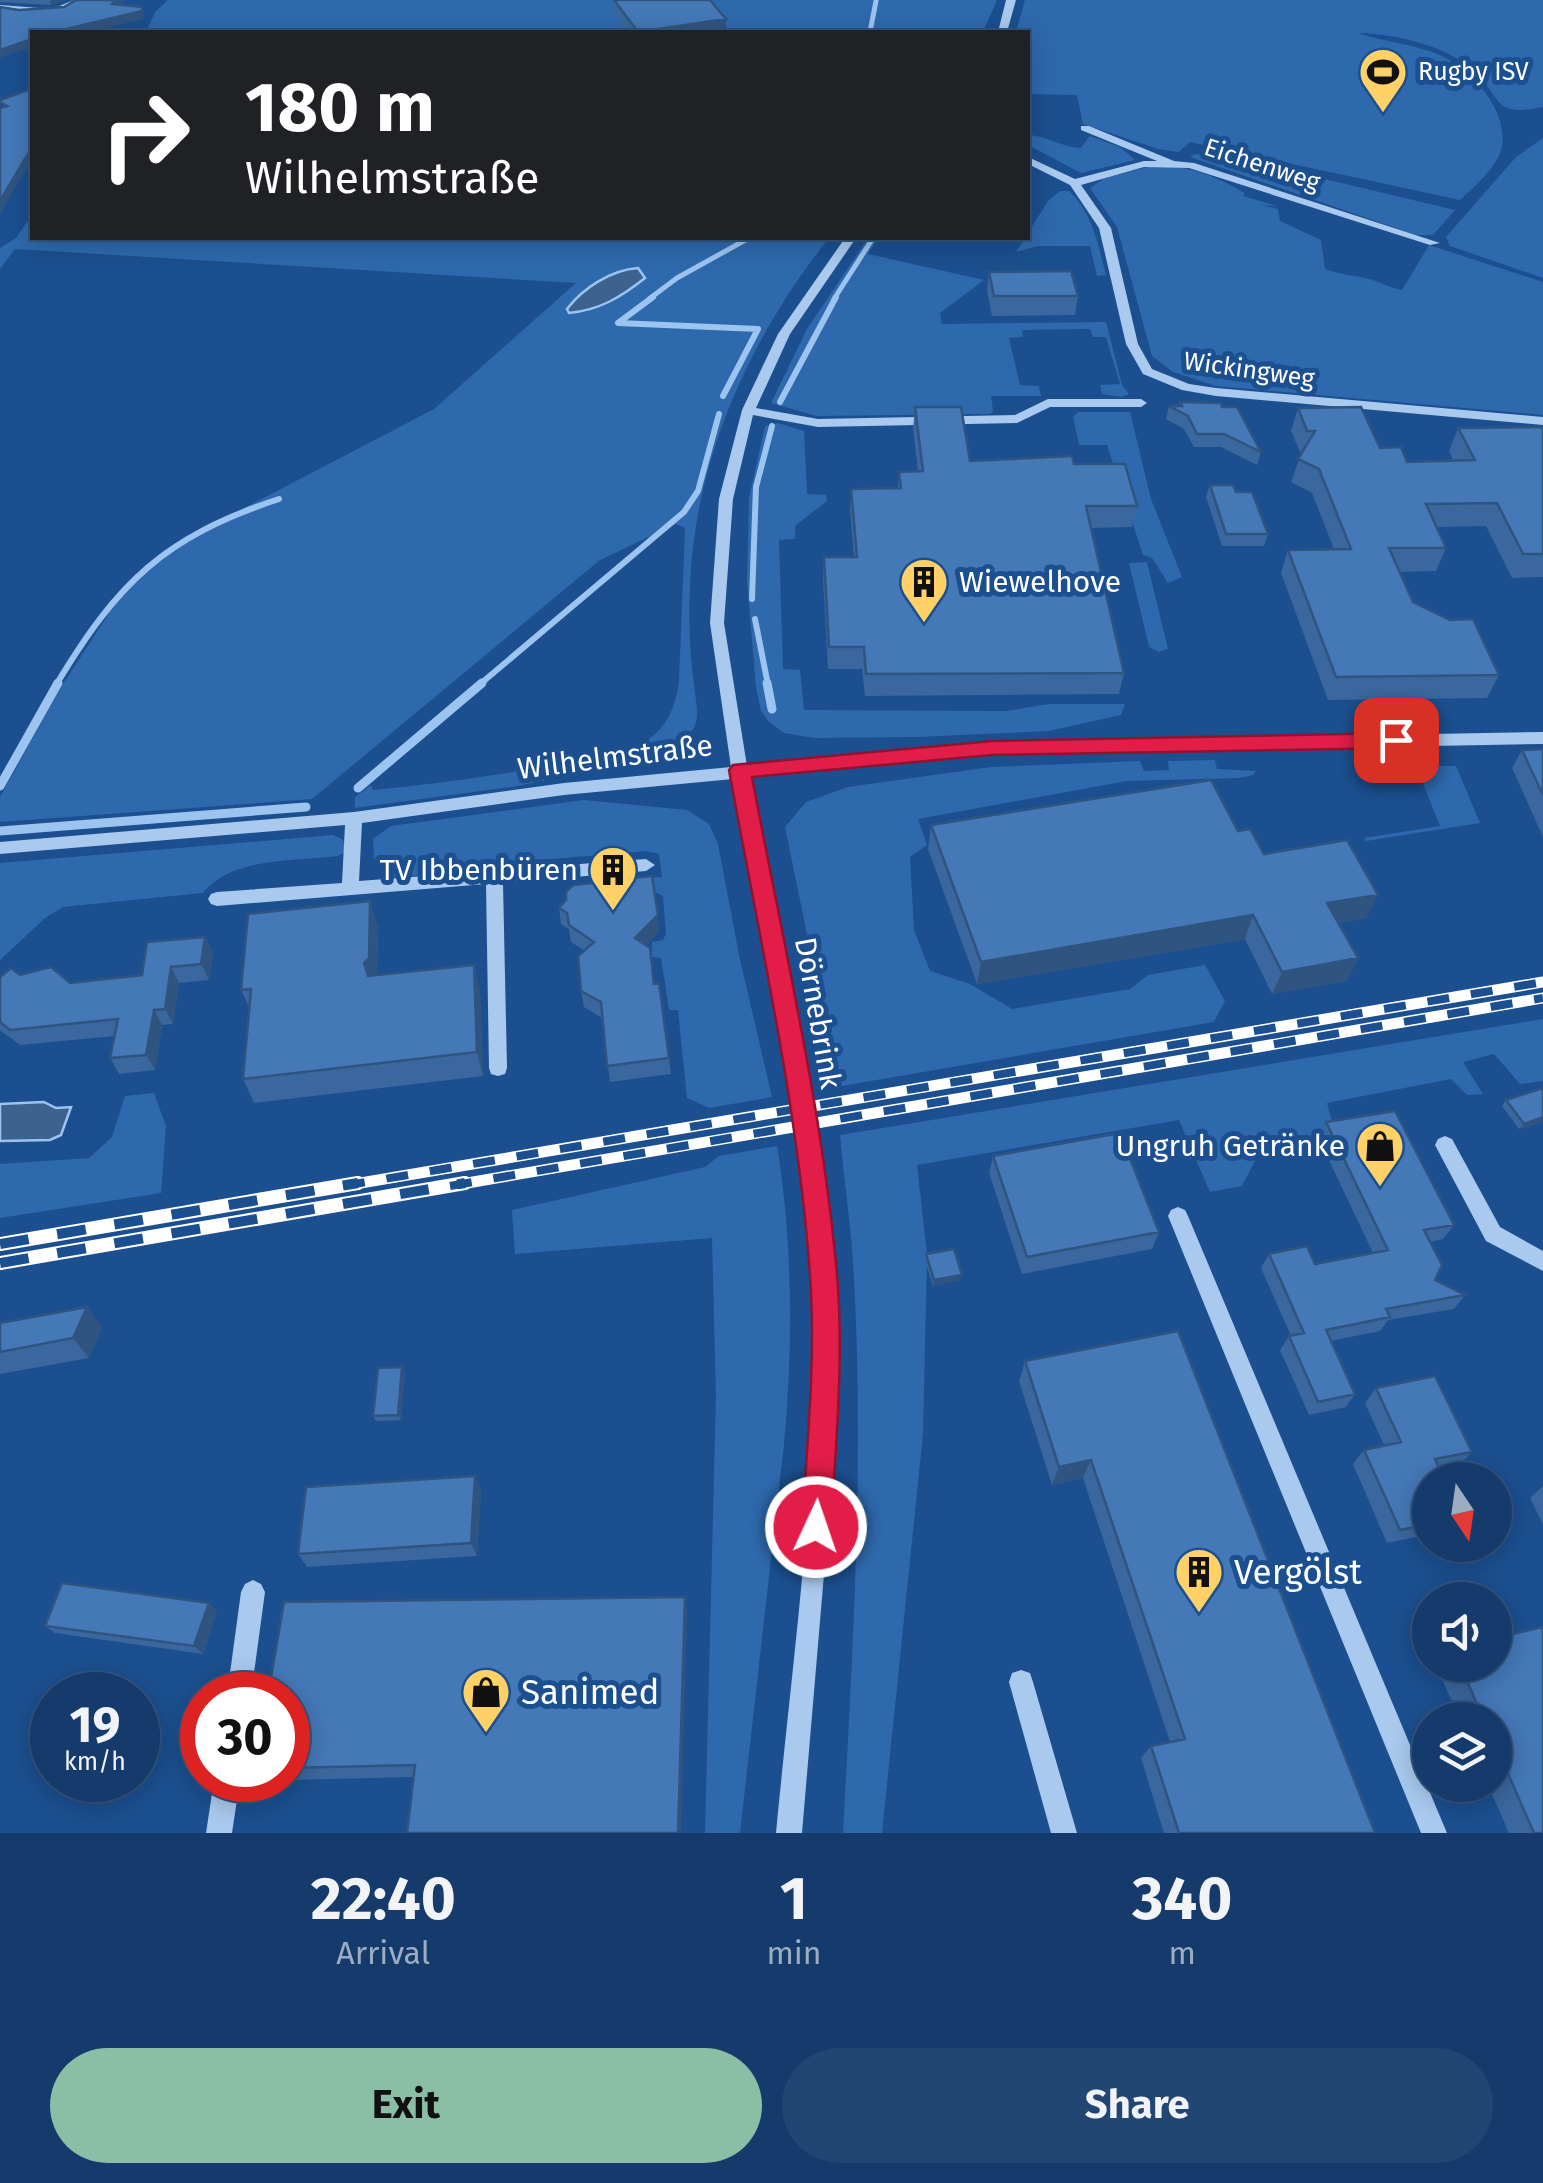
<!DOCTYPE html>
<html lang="en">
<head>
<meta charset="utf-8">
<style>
  :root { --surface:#143b6b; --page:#214673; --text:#f1f3f6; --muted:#9dadc1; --line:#33557e; --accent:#8abfa5 }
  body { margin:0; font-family:"Fira Sans",sans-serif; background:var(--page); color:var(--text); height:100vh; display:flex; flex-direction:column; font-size:38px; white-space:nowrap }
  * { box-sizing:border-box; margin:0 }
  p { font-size:32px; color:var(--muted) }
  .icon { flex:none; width:55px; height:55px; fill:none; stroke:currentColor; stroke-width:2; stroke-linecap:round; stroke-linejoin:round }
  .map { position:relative; height:1833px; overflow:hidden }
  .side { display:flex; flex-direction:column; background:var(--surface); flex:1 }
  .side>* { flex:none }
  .guide { position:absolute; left:30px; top:30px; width:1000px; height:210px; border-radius:0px; box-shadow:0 5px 25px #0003,0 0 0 2px var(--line); background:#202124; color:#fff; overflow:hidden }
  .needle { width:65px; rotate:167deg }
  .buttons { position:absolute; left:1412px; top:1462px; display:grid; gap:20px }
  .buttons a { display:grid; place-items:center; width:100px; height:100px; border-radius:50%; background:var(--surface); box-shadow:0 5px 25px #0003,0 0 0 2px var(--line); font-size:50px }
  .speed { position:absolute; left:30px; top:1672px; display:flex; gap:20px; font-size:50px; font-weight:700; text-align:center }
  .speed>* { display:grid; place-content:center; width:130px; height:130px; border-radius:50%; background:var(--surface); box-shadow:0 5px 25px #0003,0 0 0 2px var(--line); line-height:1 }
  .speed small { font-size:25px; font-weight:400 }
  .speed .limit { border:15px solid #d22; background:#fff; color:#111 }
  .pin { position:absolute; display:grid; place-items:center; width:85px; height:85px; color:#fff; margin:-42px; border-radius:20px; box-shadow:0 5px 15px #0006 }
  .me { position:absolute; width:110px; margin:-55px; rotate:3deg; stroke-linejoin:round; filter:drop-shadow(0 0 8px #0008) }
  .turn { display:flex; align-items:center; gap:35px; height:210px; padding:0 50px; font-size:45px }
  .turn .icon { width:130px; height:130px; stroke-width:2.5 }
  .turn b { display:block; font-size:70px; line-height:85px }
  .eta { display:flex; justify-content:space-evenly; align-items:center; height:170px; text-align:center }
  .eta b { font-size:60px; font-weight:700; line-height:70px }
  .action { display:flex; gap:20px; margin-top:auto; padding:20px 50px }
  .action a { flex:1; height:115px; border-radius:60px; background:var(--accent); color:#111; font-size:40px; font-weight:700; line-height:115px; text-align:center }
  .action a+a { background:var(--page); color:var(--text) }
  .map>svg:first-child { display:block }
  .green { fill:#2e69ad }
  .water { fill:#3c6290; stroke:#9cc4f0; stroke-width:2.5 }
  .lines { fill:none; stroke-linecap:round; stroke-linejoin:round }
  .stream-far2 { stroke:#9cc4f0; stroke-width:5 }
  .stream-far1 { stroke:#9cc4f0; stroke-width:6 }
  .stream { stroke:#9cc4f0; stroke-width:9 }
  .minor { fill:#a9c9ee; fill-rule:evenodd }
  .rail-far1-casing { stroke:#fff; stroke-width:11 }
  .rail-casing { stroke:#fff; stroke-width:14 }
  .rail-far1 { stroke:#1b4f8f; stroke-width:8; stroke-dasharray:22; stroke-linecap:butt }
  .rail { stroke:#1b4f8f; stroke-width:10; stroke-dasharray:29; stroke-linecap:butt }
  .wall { fill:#3a679d }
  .shaded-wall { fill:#305480 }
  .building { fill:#4478b7; stroke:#305480; stroke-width:2.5 }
  .route { fill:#e11d48; stroke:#92132f; stroke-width:2.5 }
  .labels { text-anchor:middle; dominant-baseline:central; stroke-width:10; stroke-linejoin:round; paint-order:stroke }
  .far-poi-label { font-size:25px; fill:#fff; stroke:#1b4f8f; text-anchor:start }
  .far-street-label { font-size:25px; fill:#fff; stroke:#1b4f8f }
  .poi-label { font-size:30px; fill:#fff; stroke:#1b4f8f; text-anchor:end }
  .street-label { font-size:30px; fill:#fff; stroke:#1b4f8f }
  .near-poi-label { font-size:35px; fill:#fff; stroke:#1b4f8f; text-anchor:start }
</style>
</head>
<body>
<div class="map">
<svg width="1543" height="1833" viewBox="0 0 1543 1833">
  <rect width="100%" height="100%" fill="#1b4f8f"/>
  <path class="green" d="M168,0H997L983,32H146L155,12Z
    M1025,0H1543V107C1532,109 1514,113 1503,106C1494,99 1487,83 1478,74C1449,46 1397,34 1358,33C1384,42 1414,44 1440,55C1470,69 1508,108 1502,146C1499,166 1474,187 1460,200L1190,142L1179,152L1158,149L1083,124L1077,95L1028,94V32H1016Z
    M1028,135C1047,136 1061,147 1081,148L1090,136L1120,147L1135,160L1081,173L1028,145Z
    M1543,138V278L1450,246L1446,237L1516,157Z
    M1196,154L1265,165L1280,173L1283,169L1455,210L1433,235H1416L1190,157Z
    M1152,166C1188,165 1214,175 1245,193L1243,196L1277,206L1262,205L1278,209L1280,221L1321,240L1325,269C1340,275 1354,275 1369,279C1381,282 1390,288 1402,290L1429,245L1543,282V415L1216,386L1173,372L1152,356L1117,227L1090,188L1105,178Z
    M1060,191H1069C1093,214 1098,244 1106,275L1097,276L1090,246H1037L1016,252L1048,201Z
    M32,215V238H829C754,332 699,449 691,570C688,611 689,651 695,692C696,702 700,719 693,729C686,740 669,750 658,756L518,786L355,808V797L371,785L373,790C443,783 512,774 580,759C602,755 628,751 647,740C668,727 676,704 679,681L685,528L676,524L600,560L312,799L0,822V797L63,684L130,581L164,550L434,409L576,283L15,249L0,269V248L16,238Z
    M868,238H878L868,254L984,280L940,313L942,324L1106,322L1122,385L1129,394L1122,397L1102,394L1100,385L1120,384L1106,337H1093L1090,329L1022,330L1023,337L1009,338L1020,385L1039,386L1041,396H991L993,411L990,414L817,416L771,403L807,329Z
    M1078,412H1130L1151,499L1182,577L1168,583L1152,558L1143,555L1107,445H1079L1073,417Z
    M778,423L804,431L807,494L826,495L827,501L795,526V539L779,540L783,669L800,670L804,710L1006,711L1049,704H1125L1121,715L1049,731L917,737L813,738L784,733L769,722L761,711L756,687L747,581L749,498L765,426Z
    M1147,562L1168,649L1159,652L1149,647L1129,563Z
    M1215,760L1217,769L1256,771L1253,775L1238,778L1127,781L918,819L927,845L910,857L914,930L930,971L970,984L1012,1009L1130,989L1148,975L1205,965L1225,1001L1214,1022L830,1088L808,939L785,827L806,802L848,787L991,767L1140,761L1144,771L1169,770L1168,761Z
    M1416,766H1456L1480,823L1366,841L1364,838L1440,826Z
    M584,800L687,810L709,824L718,844L739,955L772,1097L709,1108L687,1098L678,1010H669L661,958L652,957V942L663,940L666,934L663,896L649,889L647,878L662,877L659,854L646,851L505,863L502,871L388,877L374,859L373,839L391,826Z
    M333,835L342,839L348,850L338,856C296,861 231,857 203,893L63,907L45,918L0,960V863Z
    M1543,1019V1081L1520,1084L1494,1054L1463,1062L1483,1094L1467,1095L1451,1079L1327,1103L1334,1129L1306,1141L1260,1151L1242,1186L1210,1192L1179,1120L917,1165L927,1254L923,1434L882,1833H843C853,1649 864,1463 854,1279C852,1231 844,1183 840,1135Z
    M154,1093L166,1126L161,1193L0,1218V1164L89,1158L112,1137L125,1096Z
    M777,1146C793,1243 793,1347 784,1444L740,1833H705L716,1397L712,1238L515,1254L512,1210L705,1167L719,1156Z"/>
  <path class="water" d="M638,268L645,278C621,297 600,310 569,313L567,309C583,288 611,270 638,268Z
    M44,1102L56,1108L71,1107L61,1135L50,1140L0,1141V1104Z"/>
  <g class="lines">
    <path class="stream-far2" d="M870,32L876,1
      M649,299L677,278L749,238
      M834,299L873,238"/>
    <path class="stream-far1" d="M653,297L618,323L758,329L723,396
      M780,402L836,297
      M752,599L756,487L772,426
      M755,619L768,685
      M56,685C118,582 164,537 279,499
      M479,685L684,512L698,491L719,414"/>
    <path class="stream" d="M767,683L772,709
      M0,786L58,683
      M358,788L482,683
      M0,831L306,807"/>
    <path class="minor" d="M74,0H85C60,21 30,14 0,11V5L52,9Z
      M1006,0H1016L1007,32H998Z
      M1081,126H1089L1174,161L1194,163L1440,243L1430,245L1189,168L1144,167L1081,185L1111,228L1138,344L1152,369L1189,384L1216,388L1543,417V425L1216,396L1182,390L1143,374L1126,344L1099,228L1070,185L1028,164V157L1075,179L1144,161H1157L1081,130Z
      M845,238H856L790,334L756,408L818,419L1015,415L1048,399H1141L1147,403L1141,407H1050L1017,423L818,427L753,415L733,499L724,623L747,766L992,742L1543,732V744L992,754L749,777L800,1044L825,1195L834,1279L835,1396L828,1527L802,1833H776C793,1652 821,1462 814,1280C812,1233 803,1185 796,1137C778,1017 751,899 733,779L564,795L362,823L359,881L646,859L655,865L646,871L503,883L507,1068L505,1074L498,1076L491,1074L489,1068L486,884L217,906L211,904L208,899L211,894L217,892L342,883L345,825L0,854V842L354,812L564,783L731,767L710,623L719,499L742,410L778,334Z
      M1445,1136L1452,1139L1500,1227L1543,1251V1271L1486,1241L1435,1145L1438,1139Z
      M1178,1207L1185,1210L1188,1216L1447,1833H1421L1168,1216L1171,1210Z
      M253,1580L261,1584L265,1592L251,1695H227L241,1592L245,1584Z
      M1021,1670L1030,1673L1033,1682L1077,1833H1051L1009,1682L1012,1673Z
      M214,1780H240L232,1833H206Z"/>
    <g class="rail-far1-casing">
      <path id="rail-far1" d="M343,1186L1543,982
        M450,1186L1543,998"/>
    </g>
    <g class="rail-casing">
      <path id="rail" d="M0,1244L358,1183
        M0,1263L465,1183"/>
    </g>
    <use href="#rail-far1" class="rail-far1"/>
    <use href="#rail" class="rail"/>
  </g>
  <path class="wall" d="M0,0H65L51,5L0,2Z
    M613,0H710L726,19V32H628L614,14Z
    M989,272L1078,296L1075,315L992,316L987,291Z
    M1180,402L1222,407L1261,452L1257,465L1221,447H1194L1184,429L1166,419L1169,406H1179Z
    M915,407L970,461L1074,464L1137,506L1132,527L1091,528L1124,673L1119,694L865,696L862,669H828L823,579L824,557H854L850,510L851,489L898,488L899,472L918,471L913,429Z
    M1298,408L1407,462L1453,461L1449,451L1458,428L1543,427V577L1512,578L1486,526L1437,527L1446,548L1436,571L1399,572L1413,602L1499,675L1487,698L1328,700L1281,573L1288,550L1334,549L1312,493L1291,482L1301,454L1291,431Z
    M1210,485L1268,534L1264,546H1222L1206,497Z
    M1543,748V837L1512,768L1522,750Z
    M931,825L1238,831L1264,854L1367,918L1338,923L1358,958L1347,981L1272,994L1245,939L977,984L928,849Z
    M559,908L659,932L646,945L669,1058L671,1074L610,1082L602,1018L584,1007L581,991L585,951L571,942L569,929L561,924Z
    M378,927L377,975L480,990L483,1076L254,1103L243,1079L249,1007L241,990Z
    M205,937L213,953L209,980L179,983L173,1024L162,1025L155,1070L119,1074L110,1058L115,1036L20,1045L0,1030V977L20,975L70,983L142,975Z
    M1506,1100L1543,1122L1519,1129L1502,1106Z
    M1326,1122L1454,1225L1443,1239L1430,1242L1435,1280L1465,1295L1454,1309L1388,1320L1380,1331L1331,1341L1355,1394L1346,1407L1309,1415L1280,1350L1289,1336H1291L1261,1268L1269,1254L1315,1264L1373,1253L1318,1137Z
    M993,1156L1159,1232L1152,1249L1022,1274L989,1173Z
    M926,1254L960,1280L933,1286L925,1260Z
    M87,1307L102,1327L89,1358L0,1374V1323Z
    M1025,1361L1375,1833H1164L1141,1758L1151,1746L1170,1742L1083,1478L1052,1485L1019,1381Z
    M405,1372L401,1420L376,1421L373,1416Z
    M1376,1388L1472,1452L1458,1466L1439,1470L1430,1480V1534L1387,1543L1353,1464L1364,1450L1384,1445L1365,1403Z
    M1543,1486V1524L1530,1498Z
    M481,1489L477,1556L307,1567L298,1554Z
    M685,1597L687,1613L413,1777L288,1780V1695Z
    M217,1611L203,1654L55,1633L45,1626Z
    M1436,1665H1495L1543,1833H1509L1488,1785H1495V1720H1460Z"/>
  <path class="shaded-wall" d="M50,0H65L51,5Z
    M116,0H125L114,12L112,4Z
    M142,7L144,19L87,32H54Z
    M726,19V32H638Z
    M32,39V47L0,58V50Z
    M32,147V159L0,214V201Z
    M1378,895L1367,918L1317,926L1327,903Z
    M370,901L378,927L377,982L373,988L364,963Z
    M658,915L659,932L637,955L635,938Z
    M1253,915L1245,939L977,984L981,962Z
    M205,937L213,953L209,980L201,964Z
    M1358,958L1347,981L1272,994L1282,972Z
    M474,965L480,990L483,1076L477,1052Z
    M171,967L179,983L173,1024L165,1009Z
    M154,1010L162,1025L155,1070L146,1055Z
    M1543,1117V1122L1519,1129L1524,1124Z
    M962,1275L960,1280L933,1286L934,1280Z
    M87,1307L102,1327L89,1358L73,1338Z
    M402,1367L405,1372L401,1420L398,1415Z
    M1091,1460L1083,1478L1052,1485L1059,1467Z
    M475,1476L481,1489L477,1556L471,1543Z
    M685,1597L687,1613L681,1833H678Z
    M209,1603L217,1611L203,1654L194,1646Z"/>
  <path class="building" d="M76,0H116L112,4L142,7V11L54,32H32V39L0,50V7L19,10L64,7Z
    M614,0H710L726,19L638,32Z
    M31,89L32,90V147L0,201V108L7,106L0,102V100Z
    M1071,271L1078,296H994L989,272Z
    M1180,402L1221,403L1222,407H1237L1261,452L1224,434H1197L1188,416L1169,406H1182Z
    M915,407H961L970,461L1072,456L1074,464H1125L1137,506H1086L1124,673L866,674L864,647H829L824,557H857L851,489L901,488L899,472L923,471Z
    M1361,407L1380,448L1401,447L1407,462L1475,460L1458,428L1543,427V554H1523L1497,503L1426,504L1446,548H1389L1413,602L1450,620L1473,619L1499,675L1336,677L1288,550L1351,549L1319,469L1298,459L1315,431H1307L1298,408Z
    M1210,485H1233L1236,492H1252L1268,534H1226Z
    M1543,749V795L1522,750Z
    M1211,780L1238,831L1250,829L1264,854L1347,840L1378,895L1327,903L1358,958L1282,972L1253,915L981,962L931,825Z
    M624,872L633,878L652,876L658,915L635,938L650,948L654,984L659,983L669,1058L607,1066L601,1002L581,991L578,956L594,942L569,925L567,913L559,908L566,900V892L573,885L604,882L612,874Z
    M370,901L369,958L364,963L368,976L474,965L477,1052L243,1079L251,989L241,990L248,914Z
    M205,937L201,964L171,967L165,1009L154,1010L146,1055L110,1058L118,1019L10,1030L0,1022V977L11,968L20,975L51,967L70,983L142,975L147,942Z
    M1543,1088V1117L1524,1124L1506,1100Z
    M1395,1111L1454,1225L1424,1230L1442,1265L1435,1280L1465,1295L1386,1309L1390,1317L1326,1330L1355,1394L1318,1402L1289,1336L1304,1333L1269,1254L1307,1246L1315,1264L1388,1250L1326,1122Z
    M1120,1133L1159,1232L1027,1257L993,1156Z
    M954,1249L962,1275L934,1280L926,1254Z
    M87,1307L73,1338L0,1352V1323Z
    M1178,1331L1375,1833H1179L1151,1746L1185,1739L1091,1460L1059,1467L1025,1361Z
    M402,1367L398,1415L373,1416L378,1368Z
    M1435,1376L1472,1452L1435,1459L1444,1480H1430V1524L1400,1530L1364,1450L1401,1442L1376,1388Z
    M475,1476L471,1543L298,1554L306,1487Z
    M62,1583L209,1603L194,1646L45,1626Z
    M685,1597L678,1833H407L415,1765L288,1768V1695H268L284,1602Z
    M1543,1627V1833H1534L1495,1744V1720H1484L1460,1665H1495V1638Z"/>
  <path class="route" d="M1396,733L1406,740L1396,748L992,755L752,777C783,942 822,1107 837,1274C844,1358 836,1444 831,1527L827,1537L816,1542L806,1537L802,1527C807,1444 816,1358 810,1275C798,1106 759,937 729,770L733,765L992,741Z"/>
  <defs>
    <g id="stadium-pin" transform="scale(2.5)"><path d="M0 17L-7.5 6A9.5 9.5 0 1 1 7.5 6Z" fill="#ffd166" stroke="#1b4f8f"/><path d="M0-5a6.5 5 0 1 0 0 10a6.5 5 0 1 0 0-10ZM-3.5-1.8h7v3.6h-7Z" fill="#111"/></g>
    <g id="building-pin" transform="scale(2.5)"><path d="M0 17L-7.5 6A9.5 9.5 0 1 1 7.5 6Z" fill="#ffd166" stroke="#1b4f8f"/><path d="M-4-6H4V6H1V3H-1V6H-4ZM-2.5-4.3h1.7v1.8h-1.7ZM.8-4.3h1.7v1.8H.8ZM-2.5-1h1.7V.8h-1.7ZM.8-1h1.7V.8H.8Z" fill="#111"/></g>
    <g id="shop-pin" transform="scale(2.5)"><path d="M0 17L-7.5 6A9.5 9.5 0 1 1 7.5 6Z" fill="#ffd166" stroke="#1b4f8f"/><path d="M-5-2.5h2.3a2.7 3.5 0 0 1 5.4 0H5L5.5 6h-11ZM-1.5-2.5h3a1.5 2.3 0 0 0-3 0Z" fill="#111"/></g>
  </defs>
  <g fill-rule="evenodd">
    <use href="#stadium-pin" x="1383" y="72"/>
    <use href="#building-pin" x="924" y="582"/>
    <use href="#building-pin" x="613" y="870"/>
    <use href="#shop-pin" x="1380" y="1146"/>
    <use href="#building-pin" x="1199" y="1572"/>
    <use href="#shop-pin" x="486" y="1692"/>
  </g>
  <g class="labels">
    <g class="far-poi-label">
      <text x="1418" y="72">Rugby ISV</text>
    </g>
    <g class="far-street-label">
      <text transform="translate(1262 165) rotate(18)">Eichenweg</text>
      <text transform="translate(1249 370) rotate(8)">Wickingweg</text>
    </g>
    <g class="poi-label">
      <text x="959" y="582" text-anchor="start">Wiewelhove</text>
      <text x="578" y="870">TV Ibbenbüren</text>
      <text x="1345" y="1146">Ungruh Getränke</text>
    </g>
    <g class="street-label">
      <text transform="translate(615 757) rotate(-7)">Wilhelmstraße</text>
      <text transform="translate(818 1013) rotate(80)">Dörnebrink</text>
    </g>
    <g class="near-poi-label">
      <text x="1234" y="1572">Vergölst</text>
      <text x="521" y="1692">Sanimed</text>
    </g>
  </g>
</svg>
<div class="buttons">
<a><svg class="needle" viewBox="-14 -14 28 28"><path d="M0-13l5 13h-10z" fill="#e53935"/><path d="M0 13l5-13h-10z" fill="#9dadc1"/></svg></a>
<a><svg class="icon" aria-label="sound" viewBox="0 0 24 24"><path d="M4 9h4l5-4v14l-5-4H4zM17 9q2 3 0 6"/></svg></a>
<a><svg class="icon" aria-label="layers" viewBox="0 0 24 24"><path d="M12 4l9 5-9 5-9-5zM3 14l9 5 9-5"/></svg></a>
</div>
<div class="speed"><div>19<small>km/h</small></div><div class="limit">30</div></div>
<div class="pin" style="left:1396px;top:740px;background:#d93025"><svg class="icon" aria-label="arrive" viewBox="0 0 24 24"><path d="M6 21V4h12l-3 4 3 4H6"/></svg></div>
<svg class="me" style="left:816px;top:1527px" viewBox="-20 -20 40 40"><circle r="17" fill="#e11d48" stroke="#fff" stroke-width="3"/><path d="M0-11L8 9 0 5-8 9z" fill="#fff"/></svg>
<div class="guide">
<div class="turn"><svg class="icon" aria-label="right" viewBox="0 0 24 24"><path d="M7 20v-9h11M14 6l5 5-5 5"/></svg><div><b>180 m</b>Wilhelmstraße</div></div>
</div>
</div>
<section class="side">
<div class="eta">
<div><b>22:40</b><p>Arrival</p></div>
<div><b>1</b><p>min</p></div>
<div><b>340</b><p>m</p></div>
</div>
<div class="action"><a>Exit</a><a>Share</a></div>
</section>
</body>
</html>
